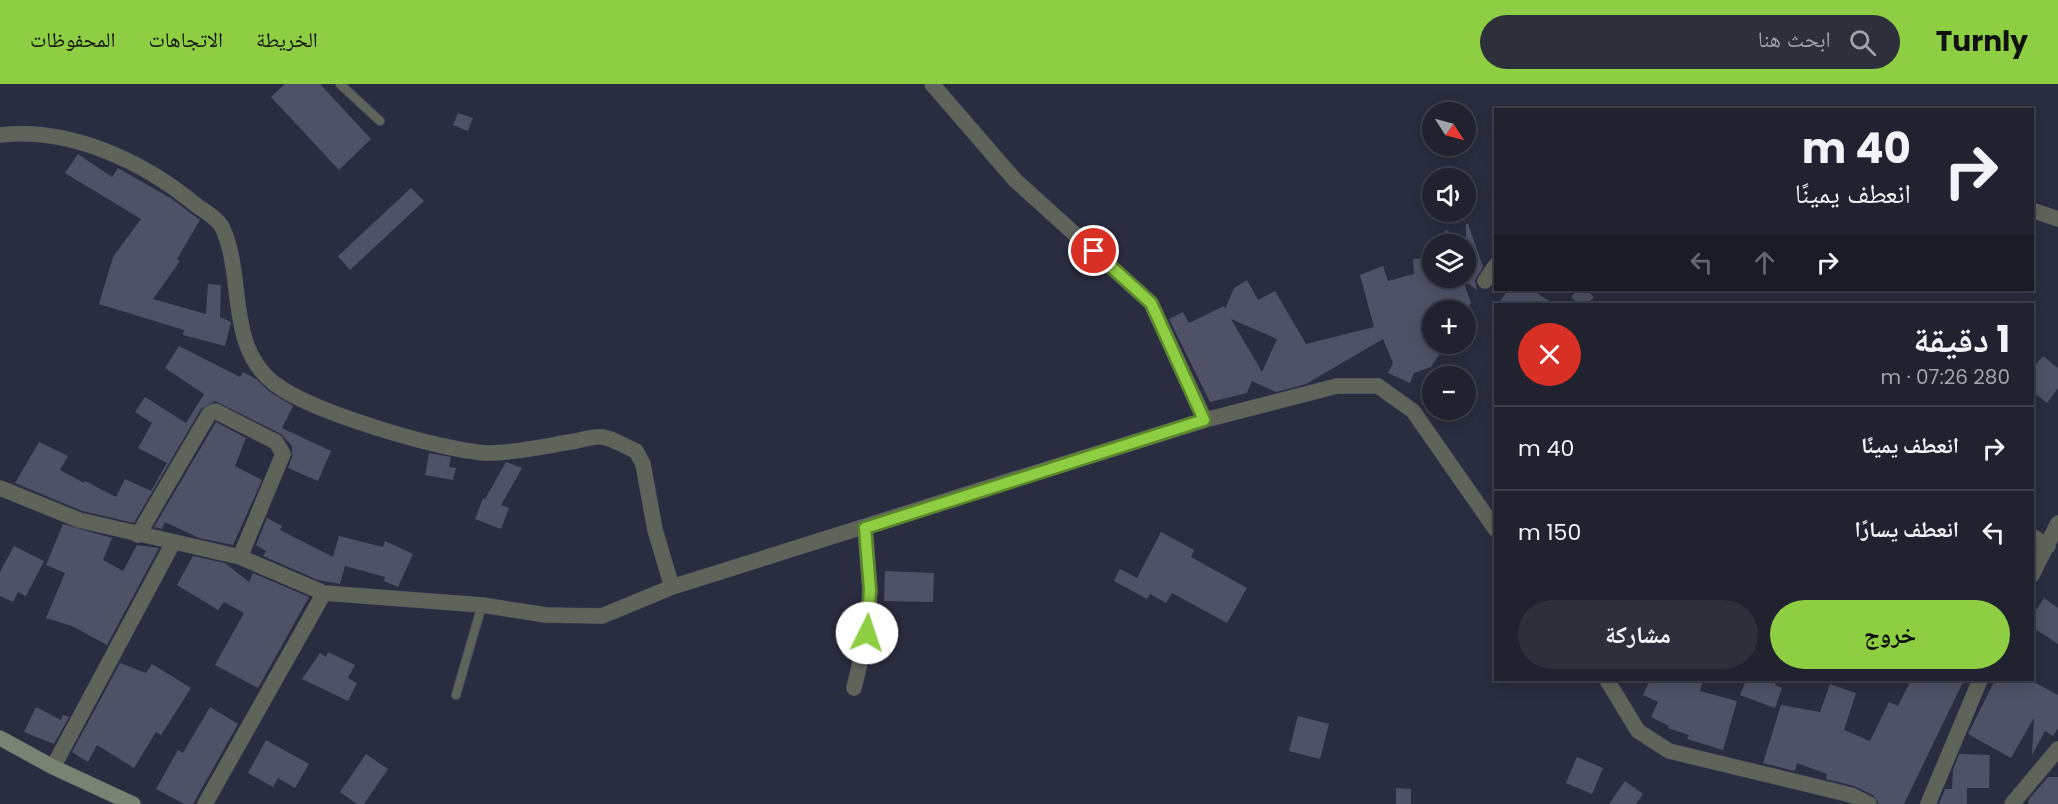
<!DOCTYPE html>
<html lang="ar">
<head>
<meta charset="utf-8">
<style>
  :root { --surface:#20222f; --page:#2d2f3b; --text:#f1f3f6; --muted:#a2a4aa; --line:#3d3f4b; --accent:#8ece43 }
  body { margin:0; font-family:Poppins,"Noto Naskh Arabic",sans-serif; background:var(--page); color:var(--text); direction:rtl; height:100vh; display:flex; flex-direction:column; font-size:22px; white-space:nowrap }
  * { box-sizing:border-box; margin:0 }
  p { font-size:20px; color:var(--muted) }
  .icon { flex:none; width:33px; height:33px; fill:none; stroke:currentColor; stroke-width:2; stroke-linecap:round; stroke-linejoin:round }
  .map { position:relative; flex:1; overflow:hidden; direction:ltr }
  .side { position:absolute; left:1494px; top:219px; width:540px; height:378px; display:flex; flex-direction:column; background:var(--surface); border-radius:0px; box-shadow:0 3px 15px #0003,0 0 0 2px var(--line); direction:rtl }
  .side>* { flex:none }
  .guide { position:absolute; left:1494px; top:24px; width:540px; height:183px; border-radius:0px; box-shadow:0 3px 15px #0003,0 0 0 2px var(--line); direction:rtl; background:#20222f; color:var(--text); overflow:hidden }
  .needle { width:39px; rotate:126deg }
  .fabs { position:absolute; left:1422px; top:18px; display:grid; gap:12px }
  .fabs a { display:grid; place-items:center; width:54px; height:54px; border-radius:50%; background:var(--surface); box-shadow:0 3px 15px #0003,0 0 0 2px var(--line); font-size:30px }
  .pin { position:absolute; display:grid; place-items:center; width:51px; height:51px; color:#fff; margin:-26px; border:3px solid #fff; border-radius:50%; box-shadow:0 2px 6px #0007 }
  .me { position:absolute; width:66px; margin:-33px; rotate:4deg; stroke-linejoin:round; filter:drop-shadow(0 0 4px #0008) }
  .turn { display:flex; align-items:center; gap:21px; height:126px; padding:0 24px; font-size:27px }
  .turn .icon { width:78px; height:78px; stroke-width:2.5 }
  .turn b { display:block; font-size:42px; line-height:51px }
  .lanes { display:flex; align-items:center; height:57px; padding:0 24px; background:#0003; justify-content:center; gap:30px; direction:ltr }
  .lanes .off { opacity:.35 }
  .round { display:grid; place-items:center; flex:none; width:63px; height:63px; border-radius:32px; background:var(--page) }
  .headline { display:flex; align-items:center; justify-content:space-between; height:102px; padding:0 24px }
  h1 { font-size:36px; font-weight:700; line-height:45px }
  .action { display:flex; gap:12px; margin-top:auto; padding:12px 24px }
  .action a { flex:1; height:69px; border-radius:36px; background:var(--accent); color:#111; font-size:24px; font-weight:700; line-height:69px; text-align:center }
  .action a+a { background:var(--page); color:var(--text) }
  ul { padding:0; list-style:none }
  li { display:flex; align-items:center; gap:18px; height:84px; padding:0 24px; border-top:2px solid var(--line) }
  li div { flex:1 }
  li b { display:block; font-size:22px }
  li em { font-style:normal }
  header { display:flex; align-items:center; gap:36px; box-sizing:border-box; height:84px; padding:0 30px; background:var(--accent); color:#111 }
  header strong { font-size:28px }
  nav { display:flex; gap:33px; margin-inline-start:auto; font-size:21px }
  .search { width:420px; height:54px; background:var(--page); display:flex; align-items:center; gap:15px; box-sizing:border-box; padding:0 21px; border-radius:33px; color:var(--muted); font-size:22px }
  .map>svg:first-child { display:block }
  .building { fill:#4f5266; fill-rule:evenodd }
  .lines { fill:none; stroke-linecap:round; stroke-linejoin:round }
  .lane-casing { stroke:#484b5c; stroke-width:10 }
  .street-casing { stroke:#484b5c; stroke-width:16 }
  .secondary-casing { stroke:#484b5c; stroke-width:16 }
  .lane { stroke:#5f645b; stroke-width:8 }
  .street { stroke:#5f645b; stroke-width:15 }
  .secondary { stroke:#7a8274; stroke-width:15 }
  .route-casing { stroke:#5c862c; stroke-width:15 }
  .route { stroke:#8ece43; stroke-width:10 }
</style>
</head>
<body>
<header>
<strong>Turnly</strong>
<div class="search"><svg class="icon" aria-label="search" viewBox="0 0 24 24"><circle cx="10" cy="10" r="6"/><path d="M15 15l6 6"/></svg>ابحث هنا</div>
<nav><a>الخريطة</a><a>الاتجاهات</a><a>المحفوظات</a></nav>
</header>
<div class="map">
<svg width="2058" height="720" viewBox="0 0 2058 720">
  <rect width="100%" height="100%" fill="#2a2d3f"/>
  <path class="building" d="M285,0H320L371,55L339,86L271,13Z
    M458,29L473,34L468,47L453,41Z
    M78,70L112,93L118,84L172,115L200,136L177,175L180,177L153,215L206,230L208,200L221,201L220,233L231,238L225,262L183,251L184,246L99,220L113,173L141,135L65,89Z
    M411,104L424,117L350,186L338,172Z
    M1466,140H1468L1483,183L1475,196L1477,206L1466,198V160H1437L1446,146L1466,159Z
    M1427,174L1428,192L1462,194L1471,219L1466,226H1432V260H1446L1431,283L1414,289L1410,299L1388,289L1393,279L1383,255L1306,300L1276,308L1252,297L1247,309L1210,318L1169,235L1183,228L1189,239L1224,222L1225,225L1234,204L1247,196L1258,216L1275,207L1306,260L1374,243L1360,191L1383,182L1388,197L1414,190L1413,175ZM1231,235L1277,255L1262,288Z
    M1508,206H1532L1554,220H1498Z
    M1578,206H1586L1594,213L1587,220H1578L1571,213Z
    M179,262L240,293L243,288L256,295L270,308L293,322L282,344L331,367L318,397L288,384L292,373V362L281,350L215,317L201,325L134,439L82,427L15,399L39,358L68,372L60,386L84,399L85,397L116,413L125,395L151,407L167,379L138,364L152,339L135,328L145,313L186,339L204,310L165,284Z
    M2043,272L2058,284V304L2047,319L2032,307V285Z
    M216,338L246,354L235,382L262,396L233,461L199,454L165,438L162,445L154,443Z
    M429,369L451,373L449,383L456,384L453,396L425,391Z
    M506,378L522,384L501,421L509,424L501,445L475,435L483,414L485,415Z
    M267,434L282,442L280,446L333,473L339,452L383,463L385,457L413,470L398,503L384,497L385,493L345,482L340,500L318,496L263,472L266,467L256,461Z
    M63,440L112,454L103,476L123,487L137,461L159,464L107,561L72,542L46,534L65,489L46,481Z
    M1161,448L1194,466L1191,473L1247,504L1227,539L1172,509L1166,519L1150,510L1147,515L1114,497L1120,485L1137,494Z
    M14,462L44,477L26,512L18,508L13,518L0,512V488Z
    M193,472L225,479L249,498L253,489L309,513L258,604L215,581L244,529L224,518L218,526L177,501Z
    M885,487L934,489L933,518L884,517Z
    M2044,514L2058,524V560L2032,543V532Z
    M328,568L355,581L348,594L357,599L348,617L302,595L320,569L326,573Z
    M120,579L146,589L152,580L191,604L161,651L156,648L134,684L97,661L88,678L72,668Z
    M1650,596H1703L1700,607L1737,617L1723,666L1687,655L1689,651L1668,644L1669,642L1651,633L1658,618L1643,611Z
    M1746,596H1777L1775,601L1782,604L1775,624L1740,611Z
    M1911,596H1964L1904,720H1879L1873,711L1854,702L1826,695L1827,690L1797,679L1795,687L1763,679L1781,621L1820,628L1830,600L1856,609L1844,646L1870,657L1889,618L1898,622Z
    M1995,596H2030L2058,611V644L2053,652L2045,647L2032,671L2034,634L2011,674L1968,650Z
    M36,623L61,636L63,631L69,633L54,660L24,648Z
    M210,623L238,640L193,720H184L156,705L178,666L183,669Z
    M1298,632L1329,640L1320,675L1289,667Z
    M266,656L309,680L295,704L278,694L273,703L248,689Z
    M366,670L388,685L364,720H357L340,708Z
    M1959,670L1990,671L1989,704H1967V720H1939L1945,705H1952L1953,686Z
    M1577,673L1603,684L1592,710L1566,699Z
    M2048,693H2058V720H2028L2029,715Z
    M1625,697L1643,710L1636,720H1609Z
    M1396,704L1411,705V720H1396Z"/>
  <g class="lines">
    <g class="lane-casing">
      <path id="lane" d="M340,0L380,37
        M456,611L482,521"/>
    </g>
    <g class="street-casing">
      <path id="street" d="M932,0L1015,96L1151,219L1205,336
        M0,51C70,43 143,77 196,121C204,127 219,135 223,145C245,195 226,263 275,300C312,328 439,366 486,369C512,370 549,361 576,357C584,355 595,352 603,353C614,355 626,363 636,367L643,380L655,446L672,503
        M2032,126L2058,135
        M1485,197L1496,181
        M0,404L79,436L240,473L324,509
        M138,451L209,330L215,327L276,358L283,370L240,473
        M2032,452L2048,462
        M2032,491L2058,439
        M1607,596L1638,647L1669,667L1851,711L1869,720
        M854,604L867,549L870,506L865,444
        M53,683L173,459
        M205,720L324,509L482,521L546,531L602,532L672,503L1012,396L1205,336L1337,302H1378L1413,327L1496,446
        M1928,720L1980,596
        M2012,720L2058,665"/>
    </g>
    <g class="secondary-casing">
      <path id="secondary" d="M0,654L53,683L133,720"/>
    </g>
    <use href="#lane" class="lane"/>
    <use href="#street" class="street"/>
    <use href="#secondary" class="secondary"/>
  </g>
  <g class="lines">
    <g class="route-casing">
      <path id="route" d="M867,549L870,506L865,444L1204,336L1151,219L1094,167"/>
    </g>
    <use href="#route" class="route"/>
  </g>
</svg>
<div class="fabs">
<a><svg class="needle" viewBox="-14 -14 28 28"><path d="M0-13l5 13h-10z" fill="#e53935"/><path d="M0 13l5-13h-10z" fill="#a2a4aa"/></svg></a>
<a><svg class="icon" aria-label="sound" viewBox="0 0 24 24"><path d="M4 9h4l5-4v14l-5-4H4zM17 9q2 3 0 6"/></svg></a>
<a><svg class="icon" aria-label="layers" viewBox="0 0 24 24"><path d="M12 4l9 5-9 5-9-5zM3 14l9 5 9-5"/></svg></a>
<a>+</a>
<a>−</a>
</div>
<div class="pin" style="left:1094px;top:167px;background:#d93025"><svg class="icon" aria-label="arrive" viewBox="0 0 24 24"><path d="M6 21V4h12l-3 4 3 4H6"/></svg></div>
<svg class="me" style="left:867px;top:549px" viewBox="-20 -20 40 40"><circle r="19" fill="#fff"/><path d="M0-13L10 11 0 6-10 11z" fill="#8ece43"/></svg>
<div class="guide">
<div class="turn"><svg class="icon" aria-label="right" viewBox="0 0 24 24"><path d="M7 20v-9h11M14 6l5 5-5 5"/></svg><div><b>40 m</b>انعطف يمينًا</div></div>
<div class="lanes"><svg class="icon off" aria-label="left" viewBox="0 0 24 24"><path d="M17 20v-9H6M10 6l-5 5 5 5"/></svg><svg class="icon off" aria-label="ahead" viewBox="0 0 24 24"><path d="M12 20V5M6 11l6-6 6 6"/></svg><svg class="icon" aria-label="right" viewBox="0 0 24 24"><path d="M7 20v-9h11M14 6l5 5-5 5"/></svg></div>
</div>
<section class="side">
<div class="headline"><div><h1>1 دقيقة</h1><p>280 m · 07:26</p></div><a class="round" style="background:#d93025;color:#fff"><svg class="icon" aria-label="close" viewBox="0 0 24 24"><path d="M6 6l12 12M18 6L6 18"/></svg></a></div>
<ul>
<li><svg class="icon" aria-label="right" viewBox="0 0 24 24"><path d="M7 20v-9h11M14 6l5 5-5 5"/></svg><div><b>انعطف يمينًا</b></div><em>40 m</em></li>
<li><svg class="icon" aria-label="left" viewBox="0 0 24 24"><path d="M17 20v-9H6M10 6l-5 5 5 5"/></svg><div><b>انعطف يسارًا</b></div><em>150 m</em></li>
</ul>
<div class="action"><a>خروج</a><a>مشاركة</a></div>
</section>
</div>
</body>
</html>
